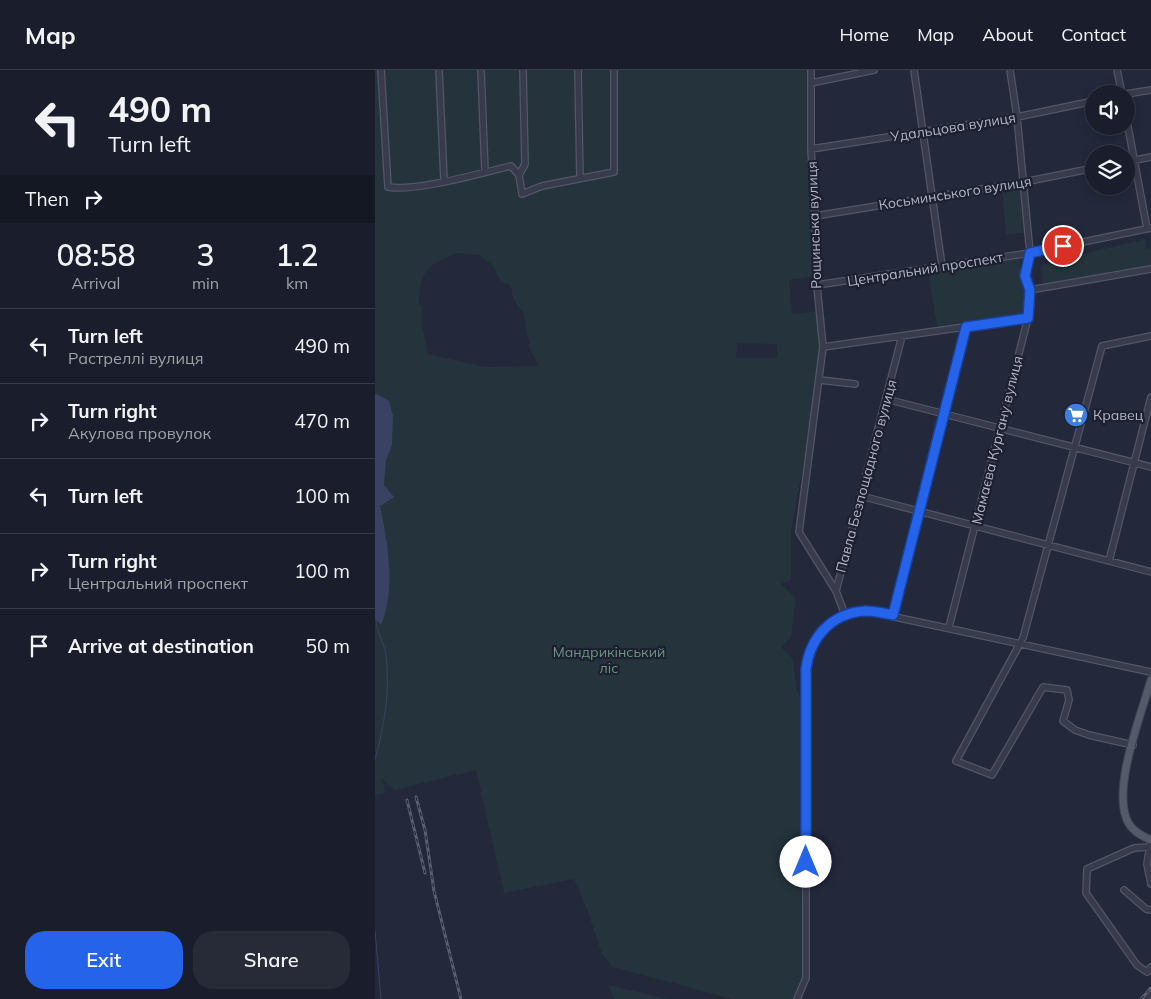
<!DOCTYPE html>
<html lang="en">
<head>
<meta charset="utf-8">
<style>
  :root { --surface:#1a1e2c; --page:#272b38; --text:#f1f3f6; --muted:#9fa2a9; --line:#383c48; --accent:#2563eb }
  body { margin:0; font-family:Mulish,sans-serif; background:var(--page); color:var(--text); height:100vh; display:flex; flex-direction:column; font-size:19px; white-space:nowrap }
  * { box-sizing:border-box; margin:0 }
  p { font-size:16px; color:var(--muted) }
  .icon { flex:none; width:28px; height:28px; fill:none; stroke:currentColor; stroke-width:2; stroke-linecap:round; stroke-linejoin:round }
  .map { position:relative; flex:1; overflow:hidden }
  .drawer { display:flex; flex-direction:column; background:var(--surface); width:375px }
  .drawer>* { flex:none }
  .hud { background:#1a1e2c; color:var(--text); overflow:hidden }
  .fabs { position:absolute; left:710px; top:15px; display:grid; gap:10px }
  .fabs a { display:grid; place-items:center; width:50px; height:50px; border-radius:50%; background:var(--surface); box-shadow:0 2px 12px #0003,0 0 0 1px var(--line); font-size:25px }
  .pin { position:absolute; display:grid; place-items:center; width:42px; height:42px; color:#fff; margin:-21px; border:2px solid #fff; border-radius:50%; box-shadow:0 1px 5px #0007 }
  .me { position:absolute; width:55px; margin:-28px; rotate:0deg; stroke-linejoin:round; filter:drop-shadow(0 0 4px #0008) }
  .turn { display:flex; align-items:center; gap:18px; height:105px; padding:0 25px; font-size:22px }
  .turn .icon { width:65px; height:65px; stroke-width:2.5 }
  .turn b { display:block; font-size:35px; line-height:42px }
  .then { display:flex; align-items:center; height:48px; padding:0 25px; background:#0003; gap:10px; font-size:19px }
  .eta { display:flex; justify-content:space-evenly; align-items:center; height:85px; text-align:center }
  .eta b { font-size:30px; font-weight:600; line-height:35px }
  .cta { display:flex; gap:10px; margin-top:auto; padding:10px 25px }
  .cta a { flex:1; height:58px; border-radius:20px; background:var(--accent); color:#fff; font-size:20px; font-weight:600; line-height:58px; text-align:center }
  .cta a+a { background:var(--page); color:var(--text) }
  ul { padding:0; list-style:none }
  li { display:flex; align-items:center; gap:15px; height:75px; padding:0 25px; border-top:1px solid var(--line) }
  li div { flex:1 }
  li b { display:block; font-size:19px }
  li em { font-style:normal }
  header { display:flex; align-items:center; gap:30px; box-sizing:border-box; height:70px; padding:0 25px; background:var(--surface); border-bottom:1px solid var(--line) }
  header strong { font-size:24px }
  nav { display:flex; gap:28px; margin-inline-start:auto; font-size:18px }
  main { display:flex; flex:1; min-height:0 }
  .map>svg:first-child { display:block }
  .green { fill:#25343c; fill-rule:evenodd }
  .water { fill:#394263 }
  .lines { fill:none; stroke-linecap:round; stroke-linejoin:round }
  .stream { stroke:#394263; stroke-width:1 }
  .minor-casing { stroke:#525666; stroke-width:8 }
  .major-casing { stroke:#404454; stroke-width:9 }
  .minor { stroke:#373b4b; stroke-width:5.5 }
  .major { stroke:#555a6b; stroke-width:7 }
  .rail-casing { stroke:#595e72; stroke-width:3 }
  .rail { stroke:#1c2030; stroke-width:1; stroke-dasharray:4; stroke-linecap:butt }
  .route-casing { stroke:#184099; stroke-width:12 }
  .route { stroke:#2563eb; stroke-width:9 }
  .labels { text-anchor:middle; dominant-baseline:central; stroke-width:4.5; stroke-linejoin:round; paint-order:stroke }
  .street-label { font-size:14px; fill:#b2b6c6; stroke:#1c2030 }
  .poi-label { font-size:14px; fill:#b2b6c6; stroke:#1c2030; text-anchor:start }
  .park-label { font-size:14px; fill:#6a977e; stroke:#1c2030 }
</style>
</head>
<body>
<header>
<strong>Map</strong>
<nav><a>Home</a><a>Map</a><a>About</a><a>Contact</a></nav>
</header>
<main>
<section class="drawer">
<div class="hud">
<div class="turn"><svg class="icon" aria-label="left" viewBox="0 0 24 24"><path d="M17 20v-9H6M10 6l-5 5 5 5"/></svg><div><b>490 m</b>Turn left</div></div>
<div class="then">Then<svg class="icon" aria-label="right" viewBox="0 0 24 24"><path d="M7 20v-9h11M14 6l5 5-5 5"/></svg></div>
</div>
<div class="eta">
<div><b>08:58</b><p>Arrival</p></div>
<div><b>3</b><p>min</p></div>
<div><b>1.2</b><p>km</p></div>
</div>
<ul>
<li><svg class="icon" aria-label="left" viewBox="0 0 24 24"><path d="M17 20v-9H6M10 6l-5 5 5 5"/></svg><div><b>Turn left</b><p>Растреллі вулиця</p></div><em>490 m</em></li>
<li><svg class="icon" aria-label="right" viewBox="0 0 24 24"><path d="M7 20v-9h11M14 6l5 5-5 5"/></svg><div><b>Turn right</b><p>Акулова провулок</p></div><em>470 m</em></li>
<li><svg class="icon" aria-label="left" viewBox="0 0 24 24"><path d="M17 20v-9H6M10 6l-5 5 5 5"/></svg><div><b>Turn left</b></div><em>100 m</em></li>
<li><svg class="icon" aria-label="right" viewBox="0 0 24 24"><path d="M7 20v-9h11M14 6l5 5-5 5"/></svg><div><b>Turn right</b><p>Центральний проспект</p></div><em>100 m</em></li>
<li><svg class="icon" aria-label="arrive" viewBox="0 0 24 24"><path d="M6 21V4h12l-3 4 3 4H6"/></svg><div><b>Arrive at destination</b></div><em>50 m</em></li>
</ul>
<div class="cta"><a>Exit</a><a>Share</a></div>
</section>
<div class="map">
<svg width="776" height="929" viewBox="0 0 776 929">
  <rect width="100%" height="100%" fill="#23283b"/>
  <path class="green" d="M0,0H436L441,206L414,210L417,244L443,241L446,264L445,310L416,460V510L406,514L421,528L416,567L406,577L418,589L422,621L431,638V908L422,929H357L238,897L227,884L212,839L199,809L129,823L101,700L20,720L6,708L11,723L0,725ZM83,183L104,185L118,196L126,212L136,215C137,227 139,234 148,241L155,279L164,296L110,297L53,284L46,252L47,237L44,233C44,199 55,194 83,183ZM362,273L402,274V288H361Z
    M645,115L651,162L631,165L627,119Z
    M770,169L771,179L776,178V195L668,214L667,195L682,191L689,198L694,197L696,187Z
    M644,188L653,243L562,256L553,201Z
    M233,915L293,929H239Z"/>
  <path class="water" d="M0,323L14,331L18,346L17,375L11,390L9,415L19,427L5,436C13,474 21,519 6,555L0,548Z"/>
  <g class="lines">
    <path class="stream" d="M0,689C10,654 15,622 11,586C10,573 0,561 1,548
      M0,860L6,929"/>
    <g class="minor-casing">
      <path id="minor" d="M6,0L13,117C40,122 106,103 136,96L144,105L147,124L167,116L239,102V0
        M64,0L69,110
        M106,0L110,102
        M203,0L205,108
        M436,0V79L440,146L441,206L448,277L424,462L461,521
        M539,0L567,196
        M742,0L747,24
        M436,13L499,0
        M751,24L776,20
        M751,46L772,159
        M436,79L642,47L719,31
        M751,92L776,87
        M144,105L150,94L148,0
        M440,146L649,112L719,98
        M442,215L655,183L776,158
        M655,220L776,199
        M448,277L653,248
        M445,310L480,314
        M511,329L776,397
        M486,426L776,502
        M734,491L776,327
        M470,545L461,521L527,266
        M518,545L591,257
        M574,557L653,248L655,220L650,206L655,183L642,47L635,0
        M758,675L714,665L700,660L688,651L694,630L692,620L668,617L617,705L581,691L648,568L727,276L776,266
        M775,774L772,794L776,814
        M773,777L759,778L712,799L711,823L762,895L772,902L776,897
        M749,820L771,839L776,840
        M422,929L431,908V599C435,563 458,545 492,541L776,602
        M772,929L776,921"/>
    </g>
    <g class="major-casing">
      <path id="major" d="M776,610C766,645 735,723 754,754C759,762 767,766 776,770"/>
    </g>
    <use href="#minor" class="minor"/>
    <use href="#major" class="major"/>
    <g class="rail-casing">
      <path id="rail" d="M41,727L50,760L59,821L86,929
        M32,730L50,803
        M766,929L776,918"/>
    </g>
    <use href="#rail" class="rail"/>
  </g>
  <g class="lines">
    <g class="route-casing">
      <path id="route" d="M431,792V599C435,567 457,543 490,541C499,541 509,543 518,545L591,257L653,248L655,220L650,206L655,183L688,176"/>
    </g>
    <use href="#route" class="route"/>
  </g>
  <defs>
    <g id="supermarket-disc" transform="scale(1.25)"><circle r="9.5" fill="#3f7fe0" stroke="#1c2030"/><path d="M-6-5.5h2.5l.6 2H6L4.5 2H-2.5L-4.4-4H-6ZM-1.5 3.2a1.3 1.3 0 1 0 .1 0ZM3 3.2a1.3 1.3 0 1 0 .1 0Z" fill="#fff"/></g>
  </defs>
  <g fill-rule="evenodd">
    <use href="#supermarket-disc" x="701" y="345"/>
  </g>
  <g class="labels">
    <g class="street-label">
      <text transform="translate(578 57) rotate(-9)">Удальцова вулиця</text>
      <text transform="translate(580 123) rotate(-9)">Косьминського вулиця</text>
      <text transform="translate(439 155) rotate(-92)">Рощинська вулиця</text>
      <text transform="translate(550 199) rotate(-9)">Центральний проспект</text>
      <text transform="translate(622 370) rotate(-76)">Мамаєва Кургану вулиця</text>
      <text transform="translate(491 406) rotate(-75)">Павла Безпощадного вулиця</text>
    </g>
    <g class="poi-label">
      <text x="718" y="345">Кравец</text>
    </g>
    <g class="park-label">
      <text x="234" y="582">Мандрикінський<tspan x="234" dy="16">ліс</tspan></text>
    </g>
  </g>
</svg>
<div class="fabs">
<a><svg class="icon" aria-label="sound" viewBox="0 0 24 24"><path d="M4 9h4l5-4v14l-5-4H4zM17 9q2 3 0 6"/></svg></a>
<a><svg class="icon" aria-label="layers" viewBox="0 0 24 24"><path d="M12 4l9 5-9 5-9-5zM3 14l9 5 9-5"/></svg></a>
</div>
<div class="pin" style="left:688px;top:176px;background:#d93025"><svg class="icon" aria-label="arrive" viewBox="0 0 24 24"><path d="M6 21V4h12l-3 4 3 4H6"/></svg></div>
<svg class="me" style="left:431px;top:792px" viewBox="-20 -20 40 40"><circle r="19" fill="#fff"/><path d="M0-13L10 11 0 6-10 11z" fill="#2563eb"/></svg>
</div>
</main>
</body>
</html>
